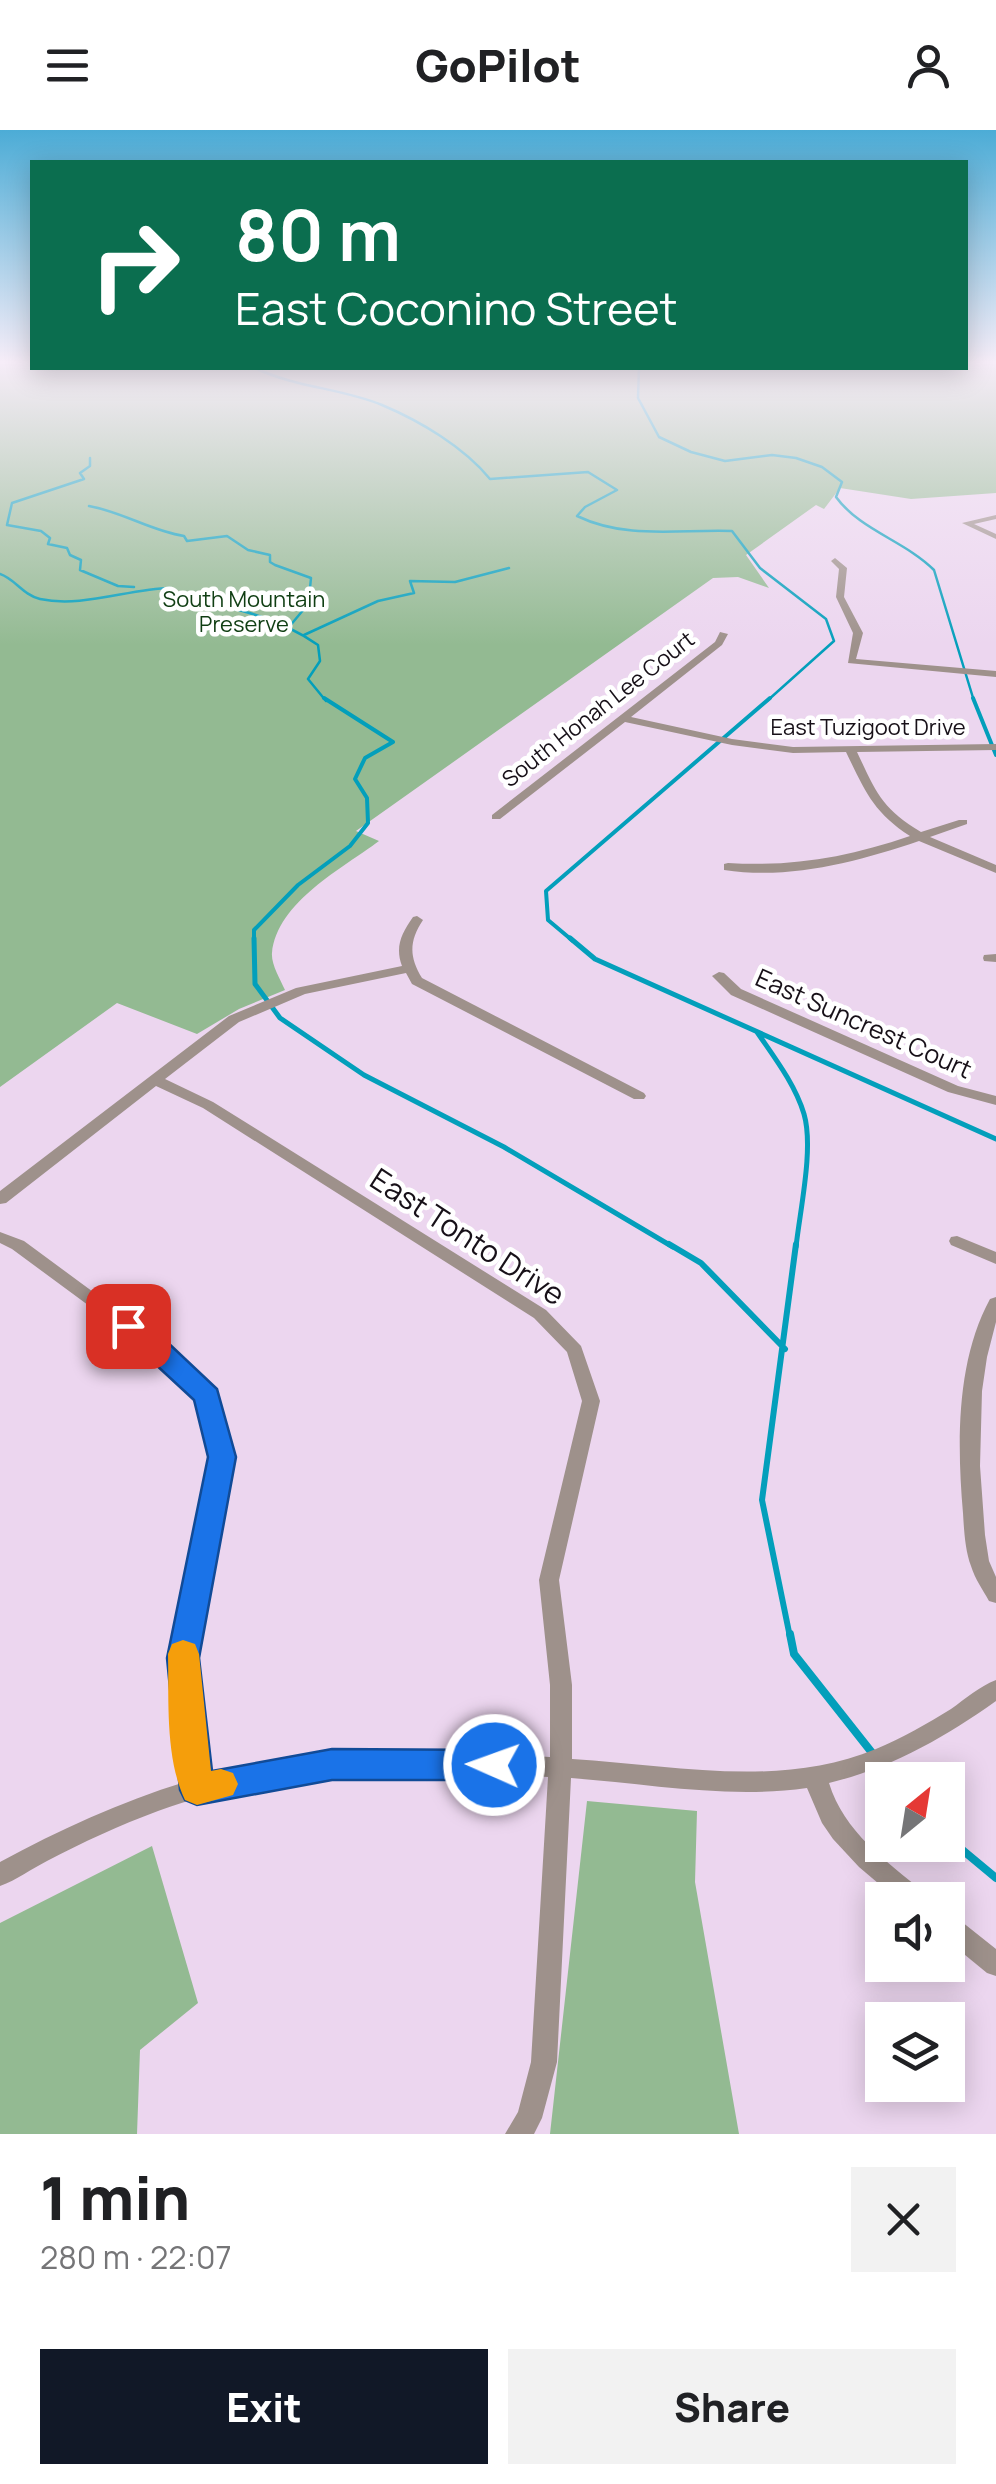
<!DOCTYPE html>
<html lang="en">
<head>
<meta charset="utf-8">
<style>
  :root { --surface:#fff; --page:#f2f2f2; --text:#202124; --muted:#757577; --accent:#111827 }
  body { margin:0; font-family:Manrope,sans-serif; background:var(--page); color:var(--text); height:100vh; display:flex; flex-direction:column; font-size:38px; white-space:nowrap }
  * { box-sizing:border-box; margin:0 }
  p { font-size:32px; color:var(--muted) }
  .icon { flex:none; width:55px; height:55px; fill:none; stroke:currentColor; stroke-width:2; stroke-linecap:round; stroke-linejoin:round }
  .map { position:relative; height:2004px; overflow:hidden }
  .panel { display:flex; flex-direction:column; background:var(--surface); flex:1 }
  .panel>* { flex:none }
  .hud { position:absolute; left:30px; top:30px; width:938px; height:210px; border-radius:0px; box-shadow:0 5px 25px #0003; background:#0b6e4f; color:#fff; overflow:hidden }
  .needle { width:65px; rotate:30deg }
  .fabs { position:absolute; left:865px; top:1632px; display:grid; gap:20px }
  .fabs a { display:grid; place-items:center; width:100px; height:100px; border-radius:0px; background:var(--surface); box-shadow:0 5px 25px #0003; font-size:50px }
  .pin { position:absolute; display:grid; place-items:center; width:85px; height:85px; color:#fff; margin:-42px; border-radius:20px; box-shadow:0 5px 15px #0006 }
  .me { position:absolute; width:110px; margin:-55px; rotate:272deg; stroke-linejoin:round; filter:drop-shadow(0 0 8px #0008) }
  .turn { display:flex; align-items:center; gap:35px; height:210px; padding:0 40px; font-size:45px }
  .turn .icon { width:130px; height:130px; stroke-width:2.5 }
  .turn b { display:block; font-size:70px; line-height:85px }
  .round { display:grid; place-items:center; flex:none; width:105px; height:105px; border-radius:0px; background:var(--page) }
  .overview { display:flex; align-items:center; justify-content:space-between; height:170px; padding:0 40px }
  h1 { font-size:60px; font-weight:800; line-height:75px }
  .button { display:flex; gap:20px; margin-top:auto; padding:20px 40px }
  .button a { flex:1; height:115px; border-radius:0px; background:var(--accent); color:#fff; font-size:40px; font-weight:800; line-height:115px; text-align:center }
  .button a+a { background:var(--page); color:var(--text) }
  header { display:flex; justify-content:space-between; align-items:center; height:130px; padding:0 40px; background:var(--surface); font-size:45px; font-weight:800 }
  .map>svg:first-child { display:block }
  .green { fill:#93ba92 }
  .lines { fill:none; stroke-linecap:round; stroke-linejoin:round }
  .stream-far4 { stroke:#039fbb; stroke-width:2.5 }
  .stream-far3 { stroke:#039fbb; stroke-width:4 }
  .stream-far2 { stroke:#039fbb; stroke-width:5 }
  .stream-far1 { stroke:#039fbb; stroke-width:6 }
  .stream { stroke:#039fbb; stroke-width:8 }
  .minor { fill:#9e918b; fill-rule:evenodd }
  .route { fill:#1a73e8; stroke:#114b97; stroke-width:2.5 }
  .slow { fill:#f59e0b }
  .labels { text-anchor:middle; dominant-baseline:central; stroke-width:9; stroke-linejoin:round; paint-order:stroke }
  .far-park-label { font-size:22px; fill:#103e13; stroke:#fff }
  .far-street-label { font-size:22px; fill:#171018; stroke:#fff }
  .street-label { font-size:25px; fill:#171018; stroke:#fff }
  .near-street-label { font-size:30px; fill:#171018; stroke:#fff }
</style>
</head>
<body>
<header><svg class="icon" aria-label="menu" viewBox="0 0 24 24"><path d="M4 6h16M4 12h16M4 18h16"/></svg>GoPilot<svg class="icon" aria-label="person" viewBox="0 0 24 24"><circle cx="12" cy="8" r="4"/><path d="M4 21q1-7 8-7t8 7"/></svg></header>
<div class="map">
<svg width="996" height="2004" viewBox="0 0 996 2004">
  <rect width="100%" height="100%" fill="#ecd6ef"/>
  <path class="green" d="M0,234H32V238L996,234V363L911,369L840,358L824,379L816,375L746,425L769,458L738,447L713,448L356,701L379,711C343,738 277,772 272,823C271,834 280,849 285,860L239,879L197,904L117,873L0,957Z
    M587,1671L697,1681L695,1752L739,2004H550Z
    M152,1716L198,1873L140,1920L137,2004H0V1793Z"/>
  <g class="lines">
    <path class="stream-far4" d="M255,238C297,258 341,258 382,275C420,291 464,317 490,349L588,342L617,360L585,377L577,386C627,410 679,399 732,401L760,438L826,489L834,511L767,571
      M639,238L638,268L659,307L691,322L725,331L772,325L796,328L822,337L842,352L836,367C860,400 905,411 934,440L974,571
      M90,328V336L80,343L84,349L12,373L7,395L41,401L50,408L48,414L67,418L70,425L81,430L80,440L118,456L134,457
      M89,376C123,382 151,401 184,406L187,411L227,406L248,420L270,425V432L275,435L311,448L310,458L301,465L309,473L289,497
      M0,444C15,449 23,465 40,469C82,478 128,459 170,458L173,467C224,475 275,485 318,515L320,531L308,549L326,571
      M304,505L378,471L414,463L410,451L455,452L509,438"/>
    <path class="stream-far3" d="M973,568L996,625
      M254,811V800L298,755L350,716L368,693L367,668L355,649L365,628L393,612L324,568
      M573,811L548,790L546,761L770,568"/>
    <path class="stream-far2" d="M254,808L255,854L280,888L364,945L504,1017L673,1117
      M570,808L595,829L996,1009
      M757,902C774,927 795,954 804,984C814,1018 800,1080 796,1117"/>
    <path class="stream-far1" d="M669,1114L701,1133L785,1219
      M790,1507L762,1370L796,1114"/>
    <path class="stream" d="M790,1504L794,1524L873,1624
      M880,1632L896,1650
      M948,1708L996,1748"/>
    <path class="minor" d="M996,385V389L974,394L996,404V409L962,393Z
      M835,428L847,438L844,467L863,503L856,529L996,541V547L848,533L853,503L836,467L839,439L831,431Z
      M720,502L728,504L722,515L631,587L732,609L793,617L996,614V620L857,622C876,662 882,679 921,702L959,690H967V694L930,707L996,735V743L919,711C857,732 790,750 724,740V734L728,733C794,737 848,727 910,706C873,682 865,661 846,622L793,623L732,615L625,592L500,689H492V685L715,512Z
      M417,786L423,790C409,811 409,827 422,848L644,963L646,966L644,969H634L412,854L406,843L305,864L239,892L165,949L213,972L546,1180L581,1216L600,1271L559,1450L572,1555V1629C673,1635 779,1659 876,1619C902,1608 927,1594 951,1579C965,1569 980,1556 996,1550V1571C944,1608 891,1638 829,1653C844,1702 886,1731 924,1762L928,1770H898L859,1737L833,1709L822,1693L807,1658C728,1669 650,1654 571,1648L557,1932L542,1988L534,2004H505L518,1982L531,1932L548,1647C417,1639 283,1636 158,1681C120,1695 83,1712 47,1731C31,1739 17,1750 0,1756V1732C59,1700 120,1672 185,1652L172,1527L213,1327L199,1269L149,1220L12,1119L0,1113V1102L24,1111L161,1212L216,1266L231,1327L194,1527L207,1646C321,1618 433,1620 550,1627V1555L539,1450L582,1271L567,1222L534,1188L203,978L156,956L6,1073L0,1074V1061L229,886L296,858L402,836C395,817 401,804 413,787Z
      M996,824V832L984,831L983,828L984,825Z
      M719,842L724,843L741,859L958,956L996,966V975L948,962L731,865L712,846Z
      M957,1106L996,1122V1134L951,1115L949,1111L951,1107Z
      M996,1167V1192L987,1227L982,1261L980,1336L985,1405L989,1431L996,1447V1473L989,1471C983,1460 975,1449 971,1436C965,1420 964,1400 963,1383C957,1314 956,1231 990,1169Z
      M948,1784L957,1788L996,1819V1846L987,1843L948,1811Z"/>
  </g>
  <linearGradient id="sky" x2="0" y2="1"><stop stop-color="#4cacd6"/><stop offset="0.45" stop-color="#f6edf8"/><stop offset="1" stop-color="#f6edf8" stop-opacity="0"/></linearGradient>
  <rect width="996" height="515" fill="url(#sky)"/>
  <path class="route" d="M128,1186L164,1209L217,1259L236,1327L199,1528L212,1641L332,1619L494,1620L505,1625L510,1635L505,1646L494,1650H332L197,1675L185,1670L180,1660L167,1528L208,1327L194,1270L114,1196L118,1189Z"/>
  <path class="slow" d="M183,1510L195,1514L199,1524L211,1641L221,1639L233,1643L238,1654L233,1665L197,1675L185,1670C165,1628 169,1570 168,1524L172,1514Z"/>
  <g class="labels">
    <g class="far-park-label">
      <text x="244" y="469">South Mountain<tspan x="244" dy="25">Preserve</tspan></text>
    </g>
    <g class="far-street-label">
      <text transform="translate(598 579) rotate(-38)">South Honah Lee Court</text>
      <text x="868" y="597">East Tuzigoot Drive</text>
    </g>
    <g class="street-label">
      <text transform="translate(864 893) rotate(24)">East Suncrest Court</text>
    </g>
    <g class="near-street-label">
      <text transform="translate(468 1106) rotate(33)">East Tonto Drive</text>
    </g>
  </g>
</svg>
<div class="fabs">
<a><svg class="needle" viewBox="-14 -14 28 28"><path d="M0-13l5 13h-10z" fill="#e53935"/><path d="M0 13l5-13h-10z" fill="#757577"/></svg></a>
<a><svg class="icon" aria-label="sound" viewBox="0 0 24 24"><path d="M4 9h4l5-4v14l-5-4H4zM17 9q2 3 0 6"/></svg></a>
<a><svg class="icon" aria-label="layers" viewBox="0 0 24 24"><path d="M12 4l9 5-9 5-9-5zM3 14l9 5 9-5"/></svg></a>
</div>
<div class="pin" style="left:128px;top:1196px;background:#d93025"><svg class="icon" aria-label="arrive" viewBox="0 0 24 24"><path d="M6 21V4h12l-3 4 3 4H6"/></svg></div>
<svg class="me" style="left:494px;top:1635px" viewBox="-20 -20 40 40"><circle r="17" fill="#1a73e8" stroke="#fff" stroke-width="3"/><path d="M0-11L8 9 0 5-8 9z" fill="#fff"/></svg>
<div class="hud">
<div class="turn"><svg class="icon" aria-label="right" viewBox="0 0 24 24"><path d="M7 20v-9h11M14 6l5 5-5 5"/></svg><div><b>80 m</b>East Coconino Street</div></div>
</div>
</div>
<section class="panel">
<div class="overview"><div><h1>1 min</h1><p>280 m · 22:07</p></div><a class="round"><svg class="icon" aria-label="close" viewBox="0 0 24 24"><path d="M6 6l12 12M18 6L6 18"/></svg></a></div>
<div class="button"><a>Exit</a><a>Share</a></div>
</section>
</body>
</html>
